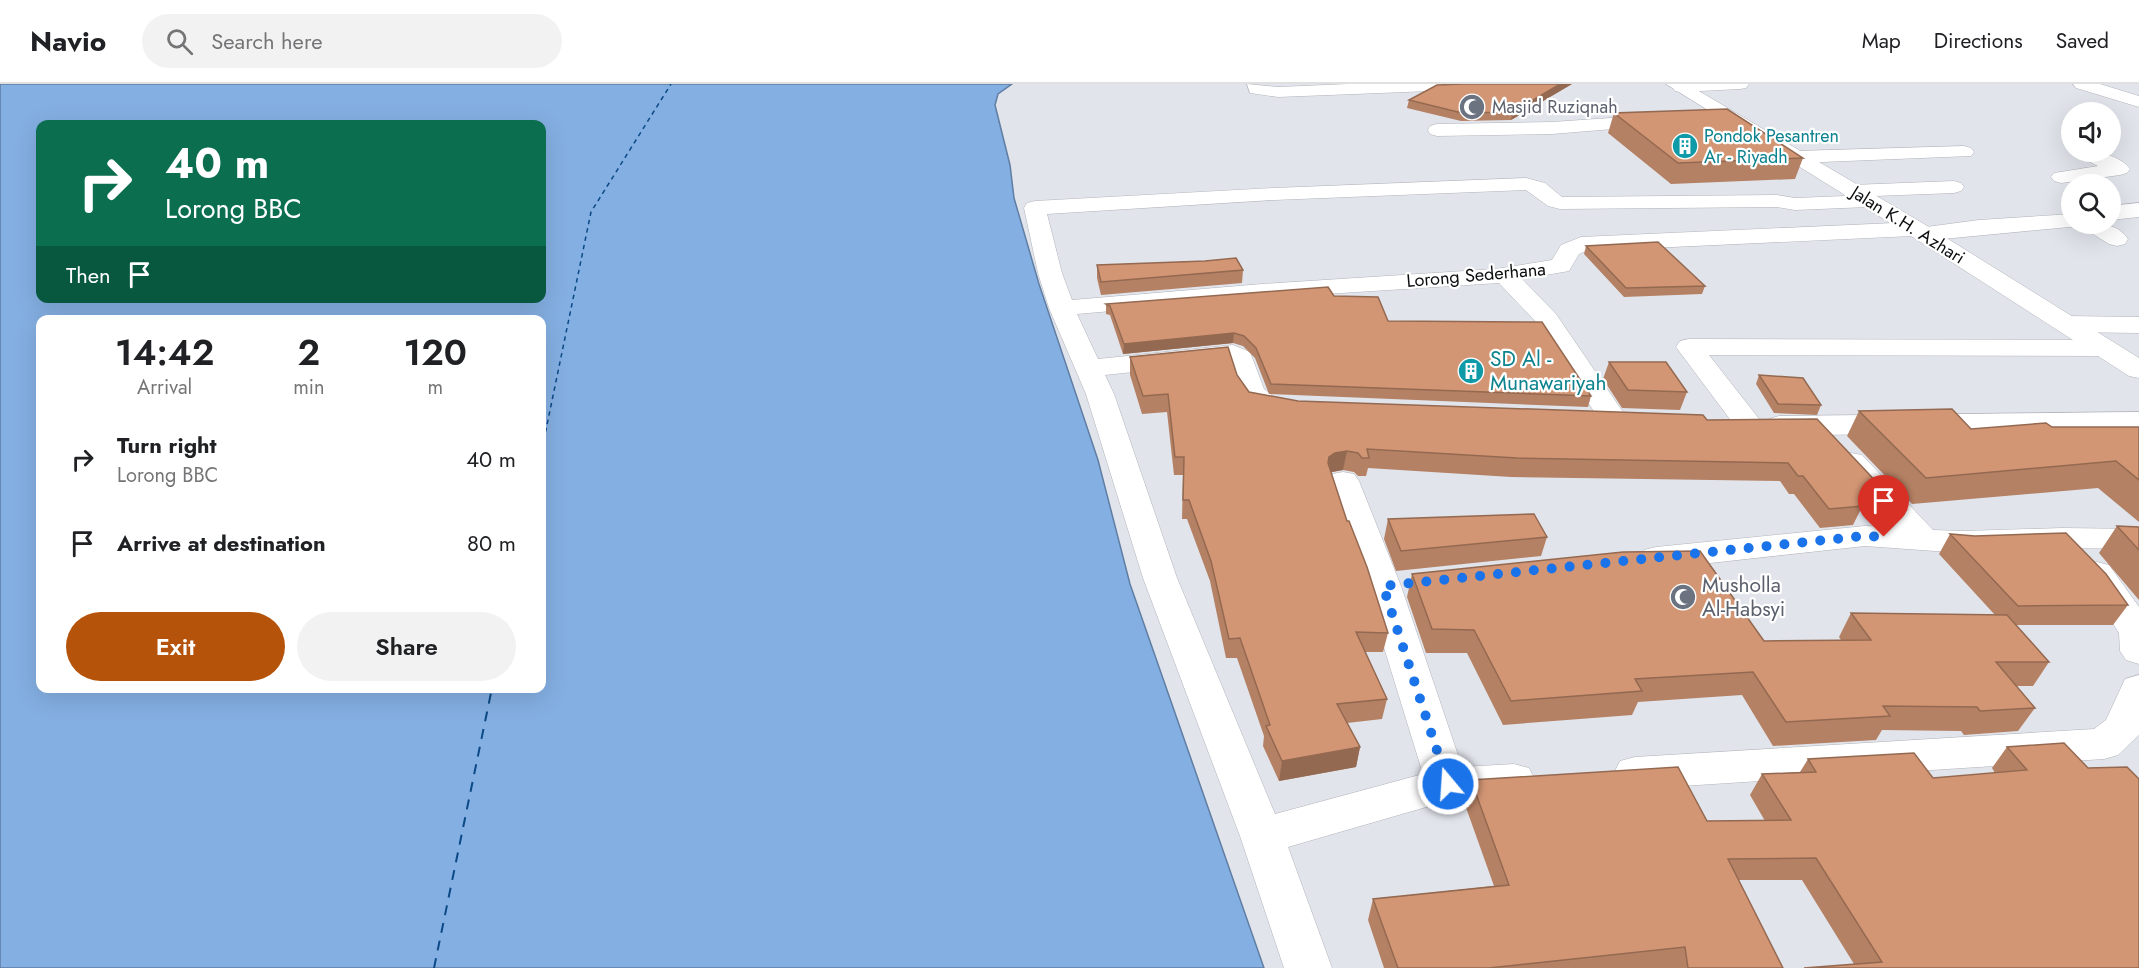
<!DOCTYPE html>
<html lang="en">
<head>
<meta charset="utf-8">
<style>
  :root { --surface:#fff; --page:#f2f2f2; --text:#202124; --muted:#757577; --line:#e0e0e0; --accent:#b45309 }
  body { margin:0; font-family:Jost,sans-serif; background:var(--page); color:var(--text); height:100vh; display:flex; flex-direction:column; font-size:22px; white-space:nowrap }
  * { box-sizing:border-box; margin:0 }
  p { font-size:20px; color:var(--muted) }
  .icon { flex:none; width:33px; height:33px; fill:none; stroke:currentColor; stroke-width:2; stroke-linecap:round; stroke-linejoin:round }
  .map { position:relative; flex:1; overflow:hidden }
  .sheet { position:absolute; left:36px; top:231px; width:510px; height:378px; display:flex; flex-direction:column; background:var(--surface); border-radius:12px; box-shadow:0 6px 24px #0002 }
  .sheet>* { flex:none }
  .banner { position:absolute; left:36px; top:36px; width:510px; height:183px; border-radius:12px; box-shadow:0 6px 24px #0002; background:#0b6e4f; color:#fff; overflow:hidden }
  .tools { position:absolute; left:2061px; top:18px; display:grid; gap:12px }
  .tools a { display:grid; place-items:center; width:60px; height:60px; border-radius:50%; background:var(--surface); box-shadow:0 6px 24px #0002; font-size:30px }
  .pin { position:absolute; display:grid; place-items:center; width:51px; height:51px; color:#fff; margin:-62px -26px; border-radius:50% 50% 50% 0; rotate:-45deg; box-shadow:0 0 6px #0007 }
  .pin .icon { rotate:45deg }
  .me { position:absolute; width:66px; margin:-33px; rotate:342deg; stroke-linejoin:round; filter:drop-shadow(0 0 4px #0008) }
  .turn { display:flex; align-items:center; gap:21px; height:126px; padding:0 30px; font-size:27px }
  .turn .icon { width:78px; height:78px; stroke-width:2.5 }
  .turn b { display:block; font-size:42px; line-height:51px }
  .then { display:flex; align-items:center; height:57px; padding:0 30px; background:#0003; gap:12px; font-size:22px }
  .eta { display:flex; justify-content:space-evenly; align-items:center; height:102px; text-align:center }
  .eta b { font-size:36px; font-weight:600; line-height:42px }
  .button { display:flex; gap:12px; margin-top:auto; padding:12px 30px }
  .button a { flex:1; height:69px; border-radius:36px; background:var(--accent); color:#fff; font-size:24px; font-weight:600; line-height:69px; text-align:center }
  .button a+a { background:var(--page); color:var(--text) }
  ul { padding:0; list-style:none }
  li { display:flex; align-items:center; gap:18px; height:84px; padding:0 30px }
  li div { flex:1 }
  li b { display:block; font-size:22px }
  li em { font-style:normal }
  header { display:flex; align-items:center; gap:36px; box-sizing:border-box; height:84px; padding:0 30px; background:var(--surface); border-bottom:2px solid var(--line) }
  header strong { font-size:28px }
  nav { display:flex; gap:33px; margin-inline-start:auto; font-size:21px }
  .search { width:420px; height:54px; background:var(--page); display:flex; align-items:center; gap:15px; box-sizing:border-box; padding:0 21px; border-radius:33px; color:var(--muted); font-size:22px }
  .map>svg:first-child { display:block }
  .water { fill:#84afe2; stroke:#607ea3; stroke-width:1.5; fill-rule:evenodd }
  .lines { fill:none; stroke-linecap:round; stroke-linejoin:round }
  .ferry-far1 { stroke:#0b4a86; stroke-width:1.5; stroke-dasharray:4.5 4; stroke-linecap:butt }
  .ferry { stroke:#0b4a86; stroke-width:2; stroke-dasharray:10 8; stroke-linecap:butt }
  .minor-casing { stroke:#b1b3ba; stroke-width:1 }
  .tertiary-casing { stroke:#b1b3ba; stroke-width:1 }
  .minor { fill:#fff; fill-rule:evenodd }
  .tertiary { fill:#fff; fill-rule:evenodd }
  .wall { fill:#b58164 }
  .shaded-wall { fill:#946951 }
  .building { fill:#d39674; stroke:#946951; stroke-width:1.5 }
  .route { stroke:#1a73e8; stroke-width:10; stroke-dasharray:0 18 }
  .labels { text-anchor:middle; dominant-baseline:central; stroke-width:4.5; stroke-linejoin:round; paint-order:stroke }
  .far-worship-label { font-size:18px; fill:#5b616d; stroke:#fff; text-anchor:start }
  .far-culture-label { font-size:18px; fill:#0d838f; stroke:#fff; text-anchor:start }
  .far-street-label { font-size:18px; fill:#0c0d0f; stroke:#fff }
  .culture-label { font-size:21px; fill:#0d838f; stroke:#fff; text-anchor:start }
  .worship-label { font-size:21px; fill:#5b616d; stroke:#fff; text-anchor:start }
</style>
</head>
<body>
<header>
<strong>Navio</strong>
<div class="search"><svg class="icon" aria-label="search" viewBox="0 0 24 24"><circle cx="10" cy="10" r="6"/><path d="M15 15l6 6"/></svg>Search here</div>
<nav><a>Map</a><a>Directions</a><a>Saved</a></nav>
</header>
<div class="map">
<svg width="2139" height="884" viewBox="0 0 2139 884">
  <rect width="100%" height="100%" fill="#e1e4eb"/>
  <path class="water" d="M0,0H1012L998,10L995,21L1010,81L1014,114L1039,200L1098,376L1130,500L1264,884H0ZM40,40H542V214H40ZM40,236H542V604H40Z"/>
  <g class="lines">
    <path class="ferry-far1" d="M542,365L591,128L671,0"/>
    <path class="ferry" d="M434,884L492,604"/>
    <g class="minor-casing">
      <path id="minor" d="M1247,0L1278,3L1348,0H1491L1488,4L1482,5L1278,13L1250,9Z
        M1674,0H1749L1746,4L1740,5L1681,8L1675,7L1672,3Z
        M2073,0H2100L2139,12V23L2076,4Z
        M1655,31L1662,33L1664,37L1662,41L1552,50L1437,52L1430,50L1428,46L1430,42L1437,40L1552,38Z
        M1964,62L1971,64L1974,68L1971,72L1797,79L1790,77L1787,73L1790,69L1797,67Z
        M2087,68C2101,68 2122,73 2130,85L2127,89L2120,91L2061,99L2054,97L2051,93L2054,89L2098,82L2086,76L2083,72Z
        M1526,94L1545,99L1562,113L1777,111L1795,114L1845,112L1841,107L1845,103L1852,101L1954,97L1961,99L1964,103L1961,107L1954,109L1875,112L1879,117L1876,122L1868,123L1795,126L1777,123L1560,125L1548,122L1526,106L1274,116L1047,130L1062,189L1072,216L1262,200L1496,185L1552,176L1561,161L1581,153L1916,138L1926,143L1979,136L2072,130V140C2091,140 2116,136 2128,155L2125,160L2117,162L2109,160L2080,142L1922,157L1912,152L1586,167L1579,170L1569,187L1522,195L1556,230L1627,334L1622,340L1612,343L1602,340L1537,239L1499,199L1262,214L1077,230L1098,275L1233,261L1250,268L1264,305L1274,313L1300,318L1304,324L1300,330L1290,333L1275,331L1248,322L1236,305L1228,278L1105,291L1114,310L1177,494L1275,730L1423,690L1365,502L1327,397L1332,390L1343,388L1354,390L1359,397L1401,502L1462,683L1514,680L1529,684L1535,696L1529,708L1514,712L1447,717L1288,763L1332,884H1284L1240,752L1143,494L1086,310L1049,224L1038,189L1024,124L1027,119L1035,117L1274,104Z
        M2139,119V133L2110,136V122Z
        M2066,232L2139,233V249L2066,248L2057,245L2053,240L2057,235Z
        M1689,255L2104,256L2113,258L2117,264L2113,270L2104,272L1709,271L1763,340L1758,346L1748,349L1738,346L1676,263L1680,257Z
        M2139,328V346L1818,351L1779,350L1769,347L1764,341L1769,335L1779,332Z
        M1851,369L1862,371L1933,446L1963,447L2062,444L2139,445V465L2062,464L1963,469L1865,462L1656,485L1644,482L1639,474L1644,466L1656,463L1865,442L1894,443L1836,378L1840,371Z
        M2097,478L2109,481L2139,523V580L2126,576L2120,567L2119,549L2080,489L2085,481Z
        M2139,591V651L2118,671L2104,675L1635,705L1620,701L1614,689L1620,677L1635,673L2094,645L2106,636L2125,595Z"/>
    </g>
    <g class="tertiary-casing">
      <path id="tertiary" d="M1666,0H1687L1924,140L2139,274V294L2129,292L1908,150Z"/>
    </g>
    <use href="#minor" class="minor"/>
    <use href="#tertiary" class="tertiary"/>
  </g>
  <path class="wall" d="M1572,0L1511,36L1461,37L1407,24L1409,16Z
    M1614,29L1803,74L1795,95L1671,100L1608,49Z
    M1586,162L1705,202L1702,210L1624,213L1584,170Z
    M1205,177L1243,186L1242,199L1101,211L1097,194V181Z
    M1334,212L1388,237L1591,312L1588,323L1269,310L1255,274L1243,262L1233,259L1123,270L1110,231L1106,230V220Z
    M1130,273L1237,291L1249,308L1298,317L1707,336L1883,405L1874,424L1861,425L1853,441L1820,444L1794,410H1789L1780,397L1511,393L1368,384L1366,392H1358L1354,388L1343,386L1332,388H1331L1347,437L1388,549L1383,568H1365L1387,615L1382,635L1347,639L1360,663L1356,683L1279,697L1263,662L1264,652L1237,574H1226L1210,497L1187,435H1182L1183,391H1174L1167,328L1142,330L1130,291Z
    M1609,278L1687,308L1680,326L1622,324L1603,295Z
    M1759,291L1821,321L1817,331L1774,329L1756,300Z
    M1859,327L1971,345L2052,343H2139V438L2098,404L1912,420L1847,352Z
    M1388,435L1547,453L1541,472L1396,487L1384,455Z
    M2117,442L2139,443V516L2099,469Z
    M1950,450L2128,521L2113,541H2016L2049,578L2033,602H2016L2035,624L2018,647L1964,651L1961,647L1882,646L1876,656L1773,662L1742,611L1638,618L1632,631L1503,641L1467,569H1426L1407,513L1412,490L1764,557L1841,556L1839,553L1851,529L1995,531L1939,470Z
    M2007,663L2088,684L2139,884L1854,880L1802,796H1738L1783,884H1384L1368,836L1373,815L1494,802L1464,718L1471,696L1707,737H1765L1750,711L1762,690L1800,688L1808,675L1933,694L1995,689L1992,684Z"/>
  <path class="shaded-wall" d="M1560,0H1572L1511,36L1513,28Z
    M1234,249L1233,259L1123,270L1124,260Z
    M1347,367L1343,386L1332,388L1326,392L1329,373L1335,369Z
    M1360,663L1356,683L1279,697L1282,677Z"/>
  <path class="building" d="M1463,0H1560L1513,28L1462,29L1409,16L1437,1Z
    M1727,25L1803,74L1678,79L1614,29Z
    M1658,158L1705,202L1626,204L1586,162Z
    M1236,174L1243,186L1101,198L1097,181L1205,177Z
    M1328,203L1334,212L1378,213L1388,237L1542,238L1591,312L1271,300L1256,264L1244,252L1234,249L1124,260L1110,222L1106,220Z
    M1228,263L1237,291L1249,308L1298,317L1703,331L1707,336L1817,335L1883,405L1862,407L1863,422L1829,425L1803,392H1798L1788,379L1517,374L1367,365L1369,374H1362L1358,369L1347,367L1335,369L1329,373L1328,379L1347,437H1349L1367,483L1388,549L1356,548L1387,615L1337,620L1360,663L1282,677L1266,642L1270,641L1240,554L1229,555L1211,477L1189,416H1183L1184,373H1175L1168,310L1143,312L1130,273Z
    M1609,278H1666L1687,308L1628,306Z
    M1759,291L1803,294L1821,321L1778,320Z
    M1952,325L1971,345L2046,339L2052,343H2139V396L2116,377L1926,394L1859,327Z
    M1534,430L1547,453L1401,467L1388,435Z
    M2117,442L2139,443V466Z
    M2066,449L2106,490L2128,521L2018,522L1950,450L1975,452Z
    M1700,467L1764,557L1871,556L1851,529L2007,531L2049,578H1996L2035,624L1980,627L1977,623L1883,622L1890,632L1786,638L1753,588L1635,595L1642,607L1511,617L1474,546L1432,545L1412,490L1623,468Z
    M2064,659L2088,684L2127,683L2139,695V884H1804L1882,878L1816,774L1728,775L1783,884H1688L1685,863L1489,884H1398L1373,815L1509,801L1471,696L1678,683L1707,737L1791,736L1762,690L1816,688L1808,675L1914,669L1933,694L2027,686L2007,663Z"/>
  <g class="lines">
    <path class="route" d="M1448,700L1383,502L1864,452L1884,453"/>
  </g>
  <defs>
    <g id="mosque-disc" transform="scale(1.35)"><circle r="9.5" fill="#6b7280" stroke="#fff"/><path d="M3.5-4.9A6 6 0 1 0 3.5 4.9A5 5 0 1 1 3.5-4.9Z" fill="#fff"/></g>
    <g id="building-disc" transform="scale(1.35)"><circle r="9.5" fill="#0f9aa8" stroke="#fff"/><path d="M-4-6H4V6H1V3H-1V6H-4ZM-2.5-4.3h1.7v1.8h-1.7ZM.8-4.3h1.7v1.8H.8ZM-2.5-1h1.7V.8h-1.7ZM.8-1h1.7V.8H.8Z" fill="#fff"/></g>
  </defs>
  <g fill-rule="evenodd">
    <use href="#mosque-disc" x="1472" y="23"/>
    <use href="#building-disc" x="1685" y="62"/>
    <use href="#building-disc" x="1471" y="287"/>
    <use href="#mosque-disc" x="1683" y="513"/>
  </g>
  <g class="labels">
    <g class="far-worship-label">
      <text x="1492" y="23">Masjid Ruziqnah</text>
    </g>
    <g class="far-culture-label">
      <text x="1704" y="52">Pondok Pesantren<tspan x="1704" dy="21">Ar - Riyadh</tspan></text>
    </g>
    <g class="far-street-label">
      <text transform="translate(1908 141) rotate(32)">Jalan K.H. Azhari</text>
      <text transform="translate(1476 191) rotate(-5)">Lorong Sederhana</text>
    </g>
    <g class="culture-label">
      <text x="1490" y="275">SD Al -<tspan x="1490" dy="24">Munawariyah</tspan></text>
    </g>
    <g class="worship-label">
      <text x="1702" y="501">Musholla<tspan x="1702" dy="24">Al-Habsyi</tspan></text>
    </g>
  </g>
</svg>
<div class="tools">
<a><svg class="icon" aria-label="sound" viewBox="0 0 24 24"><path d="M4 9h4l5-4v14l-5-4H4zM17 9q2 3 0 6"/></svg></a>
<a><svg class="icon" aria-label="search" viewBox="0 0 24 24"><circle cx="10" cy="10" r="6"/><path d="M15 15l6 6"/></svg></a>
</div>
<div class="pin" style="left:1884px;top:453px;background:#d93025"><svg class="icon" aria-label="arrive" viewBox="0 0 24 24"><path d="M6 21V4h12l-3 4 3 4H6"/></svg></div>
<svg class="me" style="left:1448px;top:700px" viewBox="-20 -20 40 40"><circle r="17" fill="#1a73e8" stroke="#fff" stroke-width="3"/><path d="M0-11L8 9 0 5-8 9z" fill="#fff"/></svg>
<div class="banner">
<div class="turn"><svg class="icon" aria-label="right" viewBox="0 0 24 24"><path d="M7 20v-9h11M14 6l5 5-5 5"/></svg><div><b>40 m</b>Lorong BBC</div></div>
<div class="then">Then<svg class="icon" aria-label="arrive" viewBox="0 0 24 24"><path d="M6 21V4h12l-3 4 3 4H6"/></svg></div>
</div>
<section class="sheet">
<div class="eta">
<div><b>14:42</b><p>Arrival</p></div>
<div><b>2</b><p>min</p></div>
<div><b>120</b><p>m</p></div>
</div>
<ul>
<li><svg class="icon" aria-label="right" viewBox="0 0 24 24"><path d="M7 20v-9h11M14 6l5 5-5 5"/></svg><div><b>Turn right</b><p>Lorong BBC</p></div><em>40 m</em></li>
<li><svg class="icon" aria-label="arrive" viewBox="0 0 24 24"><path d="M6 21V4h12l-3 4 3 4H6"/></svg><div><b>Arrive at destination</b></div><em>80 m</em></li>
</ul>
<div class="button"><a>Exit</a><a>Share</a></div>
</section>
</div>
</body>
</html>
